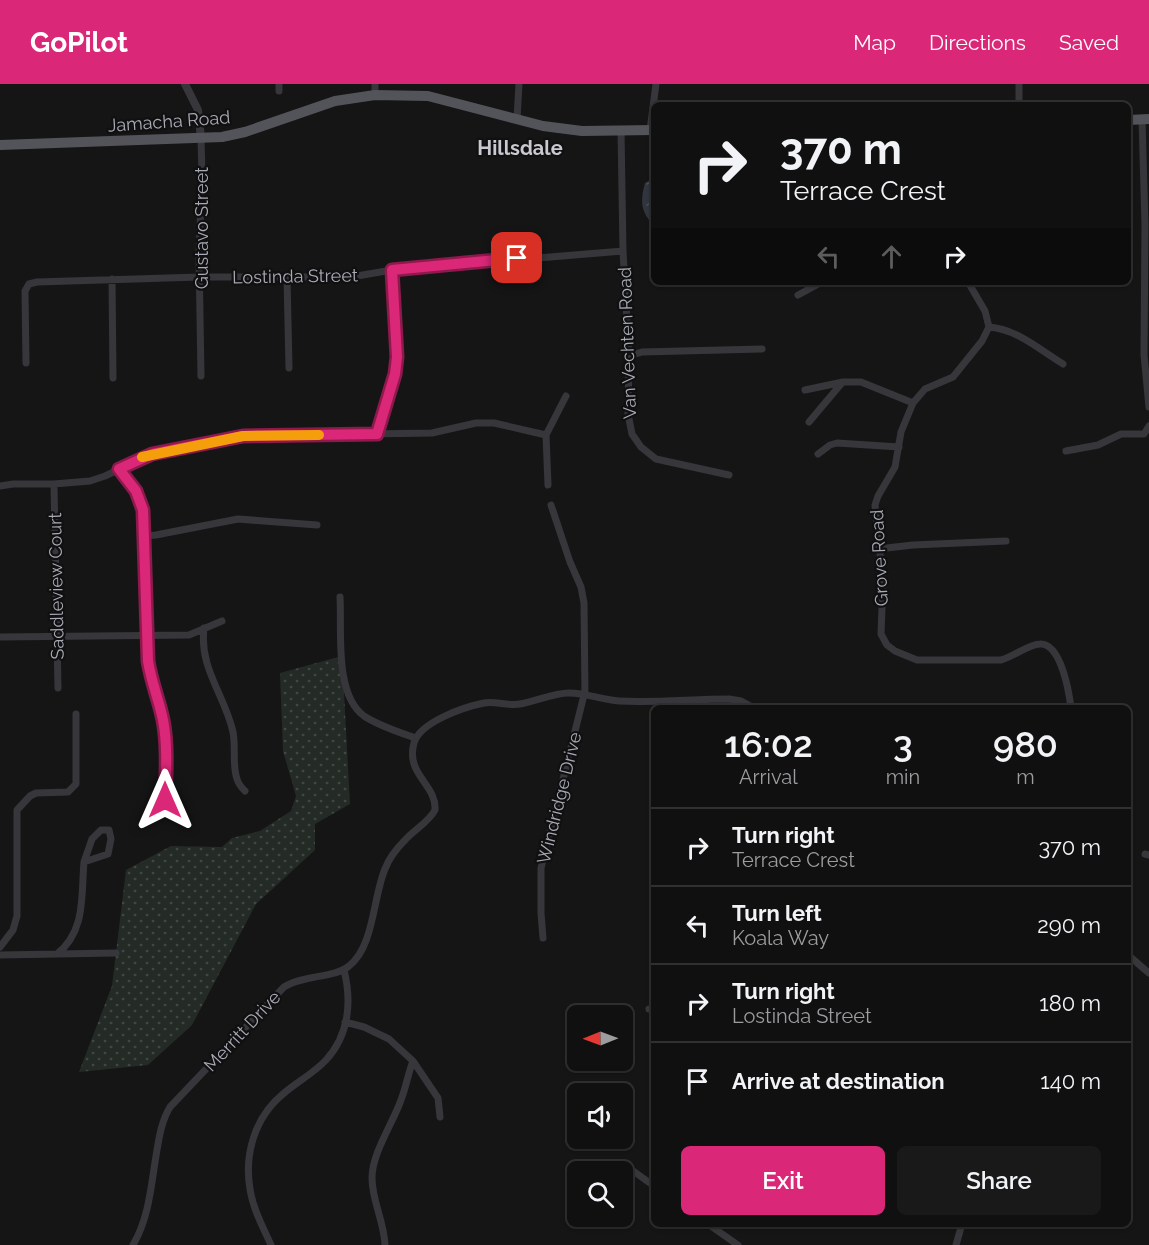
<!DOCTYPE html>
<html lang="en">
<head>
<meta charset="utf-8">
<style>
  :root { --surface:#101010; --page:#191919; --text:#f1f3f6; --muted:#9c9d9f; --line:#303030; --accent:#db2777 }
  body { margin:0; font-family:Raleway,sans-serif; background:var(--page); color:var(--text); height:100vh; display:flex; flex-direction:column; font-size:22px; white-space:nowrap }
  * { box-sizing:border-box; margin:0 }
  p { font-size:20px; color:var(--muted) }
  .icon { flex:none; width:33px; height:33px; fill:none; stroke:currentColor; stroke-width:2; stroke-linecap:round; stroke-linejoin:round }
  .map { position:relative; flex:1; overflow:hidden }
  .sheet { position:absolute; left:651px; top:621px; width:480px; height:522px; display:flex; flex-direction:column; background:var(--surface); border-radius:9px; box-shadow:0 2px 4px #0004,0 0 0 2px var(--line) }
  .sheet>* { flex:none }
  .banner { position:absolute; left:651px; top:18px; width:480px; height:183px; border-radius:9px; box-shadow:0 2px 4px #0004,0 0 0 2px var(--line); background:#101010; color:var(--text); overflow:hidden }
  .needle { width:39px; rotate:269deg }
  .buttons { position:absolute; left:567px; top:921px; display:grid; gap:12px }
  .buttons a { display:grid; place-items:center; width:66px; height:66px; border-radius:9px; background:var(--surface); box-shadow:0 2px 4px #0004,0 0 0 2px var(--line); font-size:30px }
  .pin { position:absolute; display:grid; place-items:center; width:51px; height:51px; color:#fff; margin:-26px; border-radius:12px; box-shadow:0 3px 9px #0006 }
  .me { position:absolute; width:66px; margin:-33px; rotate:0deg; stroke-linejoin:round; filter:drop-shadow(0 0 4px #0008) }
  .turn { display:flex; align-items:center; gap:21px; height:126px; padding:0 30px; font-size:27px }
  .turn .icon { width:78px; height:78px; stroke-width:2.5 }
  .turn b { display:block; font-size:42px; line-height:51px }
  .lanes { display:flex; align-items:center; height:57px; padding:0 30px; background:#0003; justify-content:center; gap:30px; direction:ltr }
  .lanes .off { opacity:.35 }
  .eta { display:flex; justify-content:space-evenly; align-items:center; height:102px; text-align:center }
  .eta b { font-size:36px; font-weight:600; line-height:42px }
  .primary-button { display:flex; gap:12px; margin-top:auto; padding:12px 30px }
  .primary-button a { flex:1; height:69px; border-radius:9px; background:var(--accent); color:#fff; font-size:24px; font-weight:600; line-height:69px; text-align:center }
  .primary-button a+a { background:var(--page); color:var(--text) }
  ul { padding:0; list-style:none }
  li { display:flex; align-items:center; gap:18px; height:78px; padding:0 30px; border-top:2px solid var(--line) }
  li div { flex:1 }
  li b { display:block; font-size:22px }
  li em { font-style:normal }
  header { display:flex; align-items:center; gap:36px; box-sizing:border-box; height:84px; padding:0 30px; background:var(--accent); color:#fff }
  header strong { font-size:28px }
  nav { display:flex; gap:33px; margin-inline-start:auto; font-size:21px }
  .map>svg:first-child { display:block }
  .grass { fill:url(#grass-dots) }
  .water { fill:url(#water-ripples) }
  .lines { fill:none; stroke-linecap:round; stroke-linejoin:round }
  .minor { stroke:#37363b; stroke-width:7 }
  .tertiary { stroke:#37363b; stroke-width:8 }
  .primary { stroke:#53535a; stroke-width:10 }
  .route-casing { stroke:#8e194d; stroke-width:15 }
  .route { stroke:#db2777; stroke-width:10 }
  .slow { stroke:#f59e0b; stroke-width:10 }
  .labels { text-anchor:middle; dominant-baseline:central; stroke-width:4.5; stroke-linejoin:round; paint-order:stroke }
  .street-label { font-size:18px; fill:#a8aab5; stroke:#101011 }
  .neighbourhood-label { font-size:20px; font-weight:bold; fill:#c9c9d1; stroke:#101011 }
</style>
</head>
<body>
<header>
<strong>GoPilot</strong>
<nav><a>Map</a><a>Directions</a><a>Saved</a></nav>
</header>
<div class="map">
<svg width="1149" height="1161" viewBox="0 0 1149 1161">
  <defs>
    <pattern id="grass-dots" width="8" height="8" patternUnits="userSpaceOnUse" patternTransform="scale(1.5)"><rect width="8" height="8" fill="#242b26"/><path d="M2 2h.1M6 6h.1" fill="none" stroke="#414743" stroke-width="1.8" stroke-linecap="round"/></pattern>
    <pattern id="water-ripples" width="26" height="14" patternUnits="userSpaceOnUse" patternTransform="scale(1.5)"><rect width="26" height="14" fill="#30353e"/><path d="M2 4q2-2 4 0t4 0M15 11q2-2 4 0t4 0" fill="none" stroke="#4b5058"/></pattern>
  </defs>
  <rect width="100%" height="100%" fill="#151516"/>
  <path class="grass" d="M342,572L350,720L315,740V766L256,820L192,941L148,981L79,988L112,902L126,786L171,762L222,763L232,754L260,747L291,727L296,712L283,667L280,589Z"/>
  <path class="water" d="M654,94V138L650,137C640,125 641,114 645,99Z"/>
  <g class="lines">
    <path class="minor" d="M279,0V7
      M375,0V11
      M1019,0V21
      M517,35L519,0
      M1142,35L1145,141L1144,271L1149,323
      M621,46L623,167L629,272L628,330L632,350L641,363L656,375L729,391
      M650,46L656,0
      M201,54L202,91L199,171L201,292
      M287,193L289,284
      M112,195L113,294
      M968,198L985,227L989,243L982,257L953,293L925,305L913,319L901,348L895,383L878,412L875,421L883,498L881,550L887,561L895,567L917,576H1001C1013,573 1029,560 1040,560C1061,559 1069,608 1071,624
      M798,211L822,198
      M989,243C1017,245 1040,266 1063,280
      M629,272L642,268L762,265
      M26,279L25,207L29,200L37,198L200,193H351L392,186L623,167
      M805,306L843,298H861L913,319
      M809,338L841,300
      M377,350L395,290L397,273L392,186
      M1066,367L1098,361L1121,350H1144L1149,342
      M818,370L830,361L837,359L899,363
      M119,385L136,407L143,426L148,577C151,598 159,617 163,637C168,667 165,698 165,728L169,731
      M54,400L58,604
      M548,401L546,351L566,312
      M0,402L13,400H54L90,397L105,392L152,370L243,352L432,349L476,339H494L546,351
      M551,421L570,478L581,503L584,519L585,611
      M144,452L156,451L238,435L317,441
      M878,465L913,461L1006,457
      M340,513C342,547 334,610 364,632C379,642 399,648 415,654
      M204,544C199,585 225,611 233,648C236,663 232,681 237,695C238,699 242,704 245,707
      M0,553L189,551L222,537
      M1145,770L1149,771
      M543,854L541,829V784L584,611
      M0,863L13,846L17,832V726L30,712L36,709L68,708L76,700V630
      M57,870C86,847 81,812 84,778L108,770L111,755L109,746H101L92,755L84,778
      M0,871L116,869
      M1128,871L1149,889
      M649,925H654
      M345,938L364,943L389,955L413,977L438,1014L440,1033
      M629,1084L654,1102
      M708,1140L738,1161
      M133,1161C149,1134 151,1102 156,1072C159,1054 161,1038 170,1023L284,903C303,891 335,894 349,882C374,863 373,813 385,785C389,774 398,763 406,755C415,745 429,738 435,726C437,701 405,690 414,659C420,638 464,623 484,619C495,617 508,622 520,620C537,617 553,609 569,609C586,609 603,616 619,617C655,619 693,615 729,615L741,617L754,624
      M271,1161C263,1143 253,1125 250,1105C244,1070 255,1033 283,1010C297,998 314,989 326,976C349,951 352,918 344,886
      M385,1161C384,1137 372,1117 372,1094C372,1069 393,1039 401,1016C406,1003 408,990 413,977
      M956,1161L962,1140"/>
    <path class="tertiary" d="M185,0L198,26L201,54"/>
    <path class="primary" d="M1128,36L1149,35
      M0,61L222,53L245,48L335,17L375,11L428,12L543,42L582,47L654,46"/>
  </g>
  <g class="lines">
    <g class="route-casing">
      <path id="route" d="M165,716C166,690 168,662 163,636C159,616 151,597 148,577L143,426L136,407L119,385L152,370L243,352L377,350L395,290L397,273L392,186L517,174"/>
    </g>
    <use href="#route" class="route"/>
    <path class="slow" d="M142,373L243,352L319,351"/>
  </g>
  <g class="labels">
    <g class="street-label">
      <text transform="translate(169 37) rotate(-4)">Jamacha Road</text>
      <text transform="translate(201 144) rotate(-90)">Gustavo Street</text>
      <text transform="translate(295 192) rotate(-1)">Lostinda Street</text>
      <text transform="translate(627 259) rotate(-92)">Van Vechten Road</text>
      <text transform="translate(879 474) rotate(-93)">Grove Road</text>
      <text transform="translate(56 502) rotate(-91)">Saddleview Court</text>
      <text transform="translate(559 714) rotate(-76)">Windridge Drive</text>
      <text transform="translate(242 947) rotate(-47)">Merritt Drive</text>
    </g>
    <g class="neighbourhood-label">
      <text x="520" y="64">Hillsdale</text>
    </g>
  </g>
</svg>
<div class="buttons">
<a><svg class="needle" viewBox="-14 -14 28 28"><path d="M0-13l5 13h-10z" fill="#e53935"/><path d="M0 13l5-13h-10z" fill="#9c9d9f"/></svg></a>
<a><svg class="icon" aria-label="sound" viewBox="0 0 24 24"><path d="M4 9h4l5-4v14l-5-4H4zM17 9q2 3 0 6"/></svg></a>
<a><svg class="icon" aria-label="search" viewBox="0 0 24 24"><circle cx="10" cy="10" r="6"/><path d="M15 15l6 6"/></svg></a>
</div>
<div class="pin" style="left:517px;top:174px;background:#d93025"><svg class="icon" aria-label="arrive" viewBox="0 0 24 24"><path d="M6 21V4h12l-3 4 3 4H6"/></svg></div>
<svg class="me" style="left:165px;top:716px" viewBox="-20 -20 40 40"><path d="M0-17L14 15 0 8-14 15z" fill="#db2777" stroke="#fff" stroke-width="4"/></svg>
<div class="banner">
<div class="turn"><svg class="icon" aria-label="right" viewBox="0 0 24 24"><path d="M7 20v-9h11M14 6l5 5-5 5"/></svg><div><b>370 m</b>Terrace Crest</div></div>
<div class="lanes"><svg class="icon off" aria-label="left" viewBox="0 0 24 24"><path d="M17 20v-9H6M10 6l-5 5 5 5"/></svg><svg class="icon off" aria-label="ahead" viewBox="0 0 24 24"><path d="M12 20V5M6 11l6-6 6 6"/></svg><svg class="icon" aria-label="right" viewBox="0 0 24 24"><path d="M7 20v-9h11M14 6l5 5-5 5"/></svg></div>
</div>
<section class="sheet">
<div class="eta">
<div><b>16:02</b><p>Arrival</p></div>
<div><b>3</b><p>min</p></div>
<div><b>980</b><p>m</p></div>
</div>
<ul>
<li><svg class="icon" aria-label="right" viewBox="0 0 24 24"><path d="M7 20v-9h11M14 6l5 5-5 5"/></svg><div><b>Turn right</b><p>Terrace Crest</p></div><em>370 m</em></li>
<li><svg class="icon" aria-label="left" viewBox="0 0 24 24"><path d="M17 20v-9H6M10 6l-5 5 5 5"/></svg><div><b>Turn left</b><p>Koala Way</p></div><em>290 m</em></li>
<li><svg class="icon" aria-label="right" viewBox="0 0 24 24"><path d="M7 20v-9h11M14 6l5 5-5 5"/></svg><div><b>Turn right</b><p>Lostinda Street</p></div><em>180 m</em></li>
<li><svg class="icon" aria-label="arrive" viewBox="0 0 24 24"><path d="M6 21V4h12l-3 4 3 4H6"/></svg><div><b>Arrive at destination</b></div><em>140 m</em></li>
</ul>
<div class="primary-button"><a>Exit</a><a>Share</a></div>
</section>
</div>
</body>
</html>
